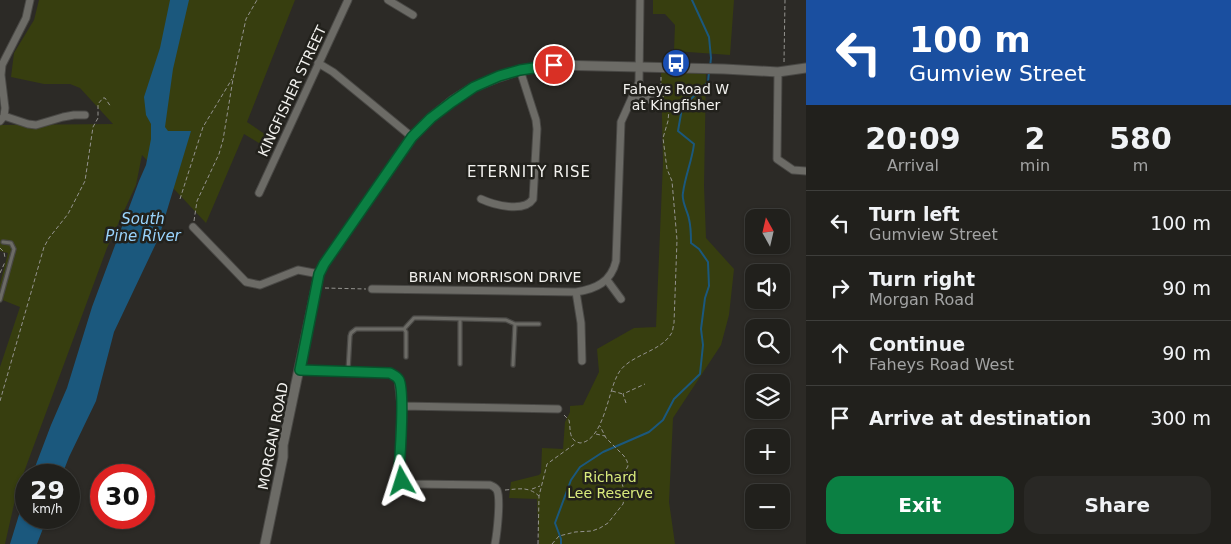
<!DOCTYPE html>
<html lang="en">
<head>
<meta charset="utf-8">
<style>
  :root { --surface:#21201c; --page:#292825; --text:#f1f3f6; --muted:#a2a3a3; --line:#3e3e3b; --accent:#0b8043 }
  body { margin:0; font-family:"DejaVu Sans",sans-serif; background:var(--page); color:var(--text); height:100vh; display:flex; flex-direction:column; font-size:19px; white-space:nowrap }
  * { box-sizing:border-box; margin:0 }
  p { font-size:16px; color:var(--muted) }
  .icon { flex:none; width:28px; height:28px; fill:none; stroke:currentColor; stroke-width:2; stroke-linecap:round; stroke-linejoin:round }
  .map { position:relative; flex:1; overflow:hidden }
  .details { display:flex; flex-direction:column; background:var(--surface); width:425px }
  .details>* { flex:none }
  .hud { background:#1a4fa0; color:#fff; overflow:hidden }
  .needle { width:32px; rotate:352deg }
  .tools { position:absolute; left:745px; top:209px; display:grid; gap:10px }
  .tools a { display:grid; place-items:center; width:45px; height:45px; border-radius:10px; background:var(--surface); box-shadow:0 1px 4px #0004,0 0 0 1px var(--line); font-size:25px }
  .speed { position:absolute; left:15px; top:464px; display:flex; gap:10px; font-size:25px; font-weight:700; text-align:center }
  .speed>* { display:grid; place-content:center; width:65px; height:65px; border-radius:50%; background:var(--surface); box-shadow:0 1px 4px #0004,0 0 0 1px var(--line); line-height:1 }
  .speed small { font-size:12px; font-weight:400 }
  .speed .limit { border:8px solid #d22; background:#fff; color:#111 }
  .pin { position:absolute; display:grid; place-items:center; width:42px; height:42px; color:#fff; margin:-21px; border:2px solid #fff; border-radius:50%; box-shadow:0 1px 5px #0007 }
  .me { position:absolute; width:55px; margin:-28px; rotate:354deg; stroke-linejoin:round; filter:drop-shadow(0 0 4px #0008) }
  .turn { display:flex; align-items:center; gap:18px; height:105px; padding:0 20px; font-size:22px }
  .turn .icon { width:65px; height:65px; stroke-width:2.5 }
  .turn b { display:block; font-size:35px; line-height:42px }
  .eta { display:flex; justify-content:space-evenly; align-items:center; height:85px; text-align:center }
  .eta b { font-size:30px; font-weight:700; line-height:35px }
  .primary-button { display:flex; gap:10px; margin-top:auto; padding:10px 20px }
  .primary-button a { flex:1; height:58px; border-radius:15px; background:var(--accent); color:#fff; font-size:20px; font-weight:700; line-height:58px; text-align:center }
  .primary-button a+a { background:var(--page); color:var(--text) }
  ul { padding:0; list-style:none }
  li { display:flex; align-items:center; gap:15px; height:65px; padding:0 20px; border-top:1px solid var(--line) }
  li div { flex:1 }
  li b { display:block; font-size:19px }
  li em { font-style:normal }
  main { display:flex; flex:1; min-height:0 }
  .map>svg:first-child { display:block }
  .green { fill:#373e0f }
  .water { fill:#1b587d }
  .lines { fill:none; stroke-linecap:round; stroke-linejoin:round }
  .stream { stroke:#1b587d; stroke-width:2 }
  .service-casing { stroke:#494845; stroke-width:5.5 }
  .minor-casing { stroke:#494845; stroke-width:9 }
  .tertiary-casing { stroke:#494845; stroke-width:11 }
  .path { stroke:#94938f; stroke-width:1; stroke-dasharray:4 2.5; stroke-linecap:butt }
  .service { stroke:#6c6b66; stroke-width:3 }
  .minor { stroke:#6c6b66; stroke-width:7 }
  .tertiary { stroke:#6c6b66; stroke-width:9 }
  .route-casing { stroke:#07532c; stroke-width:12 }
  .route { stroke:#0b8043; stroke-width:9 }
  .labels { text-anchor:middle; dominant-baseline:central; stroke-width:5; stroke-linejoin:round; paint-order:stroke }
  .poi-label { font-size:14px; fill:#f2f1ee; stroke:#22211c }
  .street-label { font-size:14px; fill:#f2f1ee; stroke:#22211c }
  .park-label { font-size:14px; fill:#d9eb7c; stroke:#22211c }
  .neighbourhood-label { font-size:15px; letter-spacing:1px; fill:#f2f1ee; stroke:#22211c }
  .water-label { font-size:15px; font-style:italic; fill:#9ad4fd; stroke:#22211c }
</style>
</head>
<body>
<main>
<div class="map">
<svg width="806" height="544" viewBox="0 0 806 544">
  <rect width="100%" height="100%" fill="#2c2a26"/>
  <path class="green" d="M39,0H295L247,122L272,139L267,148L244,134L206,223L142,155L136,185L107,248L17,491L5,544H0V367L20,307L0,299V284L8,253L0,251V125L113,124L80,88L70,84H44L11,77L14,53L34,20Z
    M653,0H734L730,55L674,51L675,25L665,14H653Z
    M661,73H706L704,186L706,238L734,269L729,315L721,345L673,418L669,502L675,544H539L537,499L509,498L511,482L539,475L541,473L542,448L563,449L565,422L570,412V406L583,405L599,372L597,349L634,328L656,327L663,162Z"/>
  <path class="water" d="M170,0H189L173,69L165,127L168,131H191L159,237L114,332L96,401L69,457L62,475H32L51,425L67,388L92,307L139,181L146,165L151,139V124L146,115L144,97L160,48Z
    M26,492V518H47L37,544H10Z"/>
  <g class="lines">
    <path class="stream" d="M692,0L709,37L711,58L710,67
      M561,544V539L555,523L571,480L580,467L603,452L649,432L663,420L674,399L700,374L703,345L701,329L705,298L709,286L708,262L699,249L691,243C691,235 691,227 689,219C688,212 681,201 683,193C685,176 692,161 694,144L678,131L682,108L708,82L709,72"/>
    <g class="service-casing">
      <path id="service" d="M0,300L14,249L11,243L3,242
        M404,329L414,318H424L506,320L515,324H539
        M460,364V319
        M513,365L515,324
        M348,371L350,336L351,333L356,329H404L406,332V357"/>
    </g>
    <g class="minor-casing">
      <path id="minor" d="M388,0L413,15
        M318,63L333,72L412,137
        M778,72L777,159L793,170L806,171
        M633,94L651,100
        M4,116L5,108L1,75L2,65L26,18L30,0
        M0,121L4,116L28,124L36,125L63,117L74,115H85
        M259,193L348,0
        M481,199C494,205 524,213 533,199L537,129L536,120L520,70
        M193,227L246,282L260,285L298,270L319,274
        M607,280L621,299
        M372,289L576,292C596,289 611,282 616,261L621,122L639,82L640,0
        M576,292L581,323L582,361
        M300,370L390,373L398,378L401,406L399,471L402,481L412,484L490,485C493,486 495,487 497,490C501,499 497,533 495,544
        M401,406L558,409"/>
    </g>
    <g class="tertiary-casing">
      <path id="tertiary" d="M265,544L283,457V445L319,274L324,264L412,137L431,118L452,101L474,87L499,77L520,70L554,65L724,69L778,72L806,68"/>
    </g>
    <path class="path" d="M784,62L785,0
      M180,199L203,127L232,79
      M194,221L197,201L219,154L223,140L233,79L246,19L257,0
      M0,248L4,252L5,258
      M0,273L5,262
      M325,288L366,289
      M612,391L623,394
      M0,401L44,247L49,238L68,214L85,181L93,127L98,118V104L103,98H105L111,107
      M626,403L623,394L645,384
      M564,415L569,420C571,430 568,440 580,443C603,441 608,393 617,376C626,355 660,353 671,334C673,332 673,326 674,323L677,240L672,181L667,169L663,138L668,121L669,110L664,101L661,86V77
      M596,434L605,436
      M532,489L540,486
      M505,490C519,489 528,486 539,496
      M538,544L539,496L547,464L576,443
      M552,544L559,536L575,532L592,531L600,528L608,523L623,504L625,495L621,479L628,466L627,461L624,456L606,438L600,426"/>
    <use href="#service" class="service"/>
    <use href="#minor" class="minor"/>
    <use href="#tertiary" class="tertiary"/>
  </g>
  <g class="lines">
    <g class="route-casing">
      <path id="route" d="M402,481L399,471C400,455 405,391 399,380C397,376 393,375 390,373L300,370L319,274L324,264L412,137L431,118L452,102L474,87L499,76L520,70L554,65"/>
    </g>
    <use href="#route" class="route"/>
  </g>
  <defs>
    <g id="bus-disc" transform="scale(1.4375)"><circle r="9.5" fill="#1a4fb4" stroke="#22211c"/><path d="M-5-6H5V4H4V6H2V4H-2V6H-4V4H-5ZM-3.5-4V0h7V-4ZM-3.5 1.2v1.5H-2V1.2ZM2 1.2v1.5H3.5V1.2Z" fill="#fff"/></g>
  </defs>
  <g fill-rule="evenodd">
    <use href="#bus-disc" x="676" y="63"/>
  </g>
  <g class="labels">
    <g class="poi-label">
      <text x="676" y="89">Faheys Road W<tspan x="676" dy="16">at Kingfisher</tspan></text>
    </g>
    <g class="street-label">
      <text transform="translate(292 91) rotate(-65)">KINGFISHER STREET</text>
      <text x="495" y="277">BRIAN MORRISON DRIVE</text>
      <text transform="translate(273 436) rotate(-79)">MORGAN ROAD</text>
    </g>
    <g class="park-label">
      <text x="610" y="477">Richard<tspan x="610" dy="16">Lee Reserve</tspan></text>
    </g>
    <g class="neighbourhood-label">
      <text x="529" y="172">ETERNITY RISE</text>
    </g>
    <g class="water-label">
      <text x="143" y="219">South<tspan x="143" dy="17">Pine River</tspan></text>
    </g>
  </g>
</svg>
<div class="tools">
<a><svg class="needle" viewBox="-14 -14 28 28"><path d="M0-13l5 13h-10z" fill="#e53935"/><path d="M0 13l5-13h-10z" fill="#a2a3a3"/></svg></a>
<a><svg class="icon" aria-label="sound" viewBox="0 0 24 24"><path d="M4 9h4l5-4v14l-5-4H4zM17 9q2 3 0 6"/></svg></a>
<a><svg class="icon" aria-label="search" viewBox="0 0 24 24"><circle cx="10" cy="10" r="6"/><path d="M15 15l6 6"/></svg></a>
<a><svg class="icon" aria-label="layers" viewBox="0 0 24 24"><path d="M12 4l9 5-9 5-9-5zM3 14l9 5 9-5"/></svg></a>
<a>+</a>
<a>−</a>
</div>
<div class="speed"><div>29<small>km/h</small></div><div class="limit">30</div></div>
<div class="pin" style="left:554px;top:65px;background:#d93025"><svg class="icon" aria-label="arrive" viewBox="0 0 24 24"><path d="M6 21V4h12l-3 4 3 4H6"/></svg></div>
<svg class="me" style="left:402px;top:481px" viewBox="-20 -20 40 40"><path d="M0-17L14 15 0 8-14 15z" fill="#0b8043" stroke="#fff" stroke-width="4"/></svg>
</div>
<section class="details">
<div class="hud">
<div class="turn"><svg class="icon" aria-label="left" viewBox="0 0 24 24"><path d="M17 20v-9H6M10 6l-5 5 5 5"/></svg><div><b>100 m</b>Gumview Street</div></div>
</div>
<div class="eta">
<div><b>20:09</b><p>Arrival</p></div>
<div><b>2</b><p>min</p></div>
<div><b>580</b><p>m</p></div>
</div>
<ul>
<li><svg class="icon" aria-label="left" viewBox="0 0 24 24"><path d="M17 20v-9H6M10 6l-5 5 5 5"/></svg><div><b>Turn left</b><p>Gumview Street</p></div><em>100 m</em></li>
<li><svg class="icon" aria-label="right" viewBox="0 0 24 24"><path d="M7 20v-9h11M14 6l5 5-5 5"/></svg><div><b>Turn right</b><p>Morgan Road</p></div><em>90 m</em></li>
<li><svg class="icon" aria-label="ahead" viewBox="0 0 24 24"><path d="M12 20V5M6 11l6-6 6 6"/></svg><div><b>Continue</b><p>Faheys Road West</p></div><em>90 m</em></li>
<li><svg class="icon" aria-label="arrive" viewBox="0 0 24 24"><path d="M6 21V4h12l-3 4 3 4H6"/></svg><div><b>Arrive at destination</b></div><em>300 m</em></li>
</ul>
<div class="primary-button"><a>Exit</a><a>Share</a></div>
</section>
</main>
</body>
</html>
